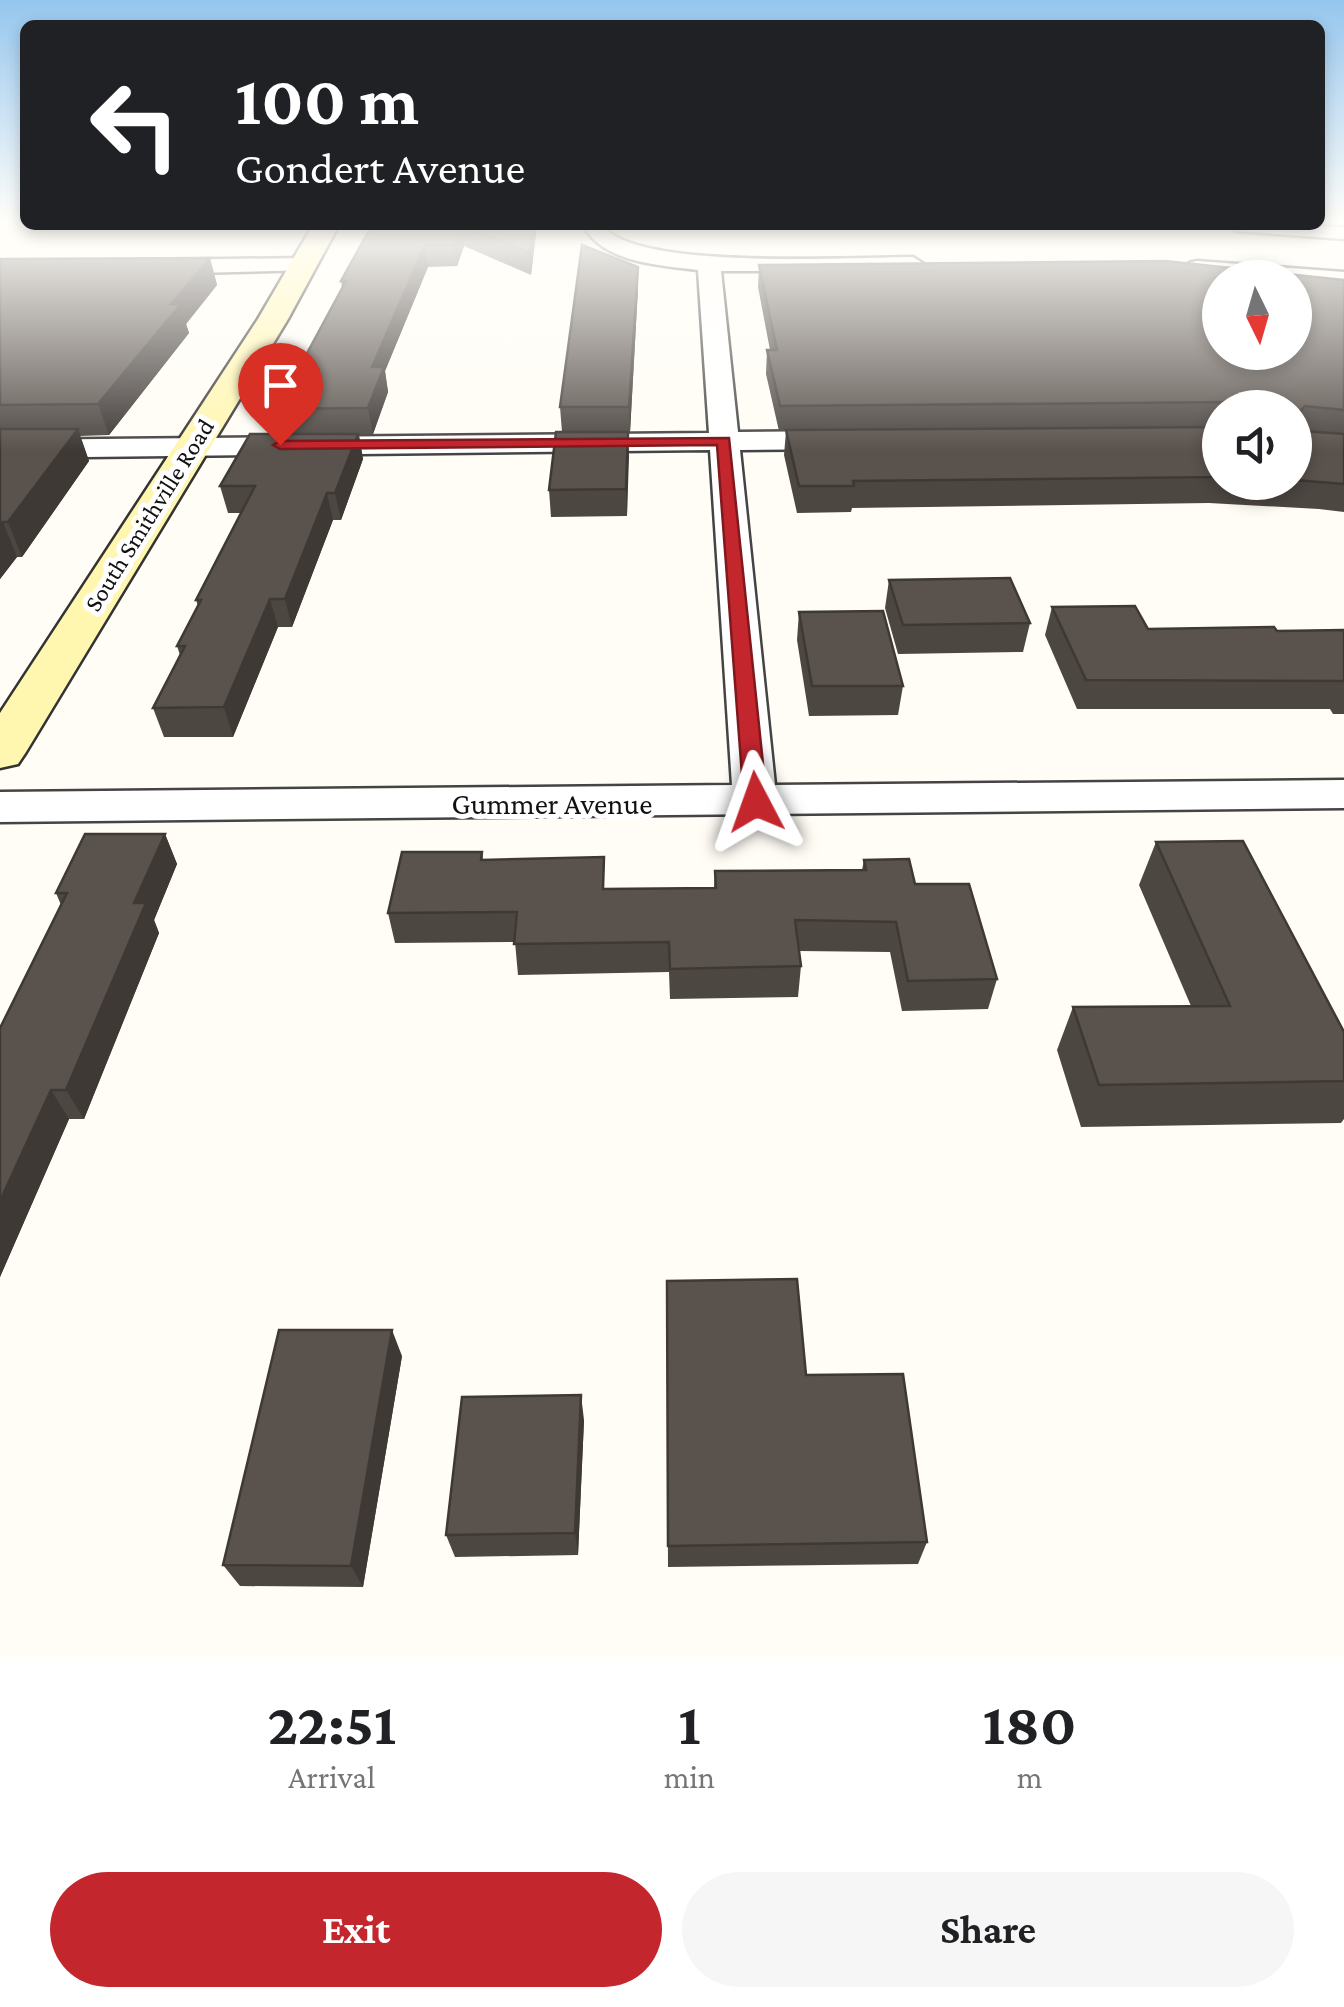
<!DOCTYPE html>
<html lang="en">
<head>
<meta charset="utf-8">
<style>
  :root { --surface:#fff; --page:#f6f6f6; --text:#202124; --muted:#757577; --accent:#c4262e }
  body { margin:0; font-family:"Crimson Pro",serif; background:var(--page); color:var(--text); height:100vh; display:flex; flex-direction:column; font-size:38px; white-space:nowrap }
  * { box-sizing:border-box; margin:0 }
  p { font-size:32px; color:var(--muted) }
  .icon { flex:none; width:55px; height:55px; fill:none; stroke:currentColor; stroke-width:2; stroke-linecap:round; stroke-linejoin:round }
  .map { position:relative; height:1657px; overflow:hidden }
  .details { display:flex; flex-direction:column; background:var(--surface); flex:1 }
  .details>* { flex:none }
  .hud { position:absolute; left:20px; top:20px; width:1305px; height:210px; border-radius:15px; box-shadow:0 5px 15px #0003; background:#202124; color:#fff; overflow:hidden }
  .needle { width:65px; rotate:175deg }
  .buttons { position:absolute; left:1202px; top:260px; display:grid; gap:20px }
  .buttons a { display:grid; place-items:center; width:110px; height:110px; border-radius:50%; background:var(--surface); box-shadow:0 5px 15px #0003; font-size:50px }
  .pin { position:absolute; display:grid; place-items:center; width:85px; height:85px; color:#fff; margin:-102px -42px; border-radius:50% 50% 50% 0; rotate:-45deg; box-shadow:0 0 10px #0007 }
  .pin .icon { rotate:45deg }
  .me { position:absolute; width:110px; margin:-55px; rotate:356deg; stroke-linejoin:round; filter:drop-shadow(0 0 8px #0008) }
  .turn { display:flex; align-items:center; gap:35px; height:210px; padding:0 50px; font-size:45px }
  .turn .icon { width:130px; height:130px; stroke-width:2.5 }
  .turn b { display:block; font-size:70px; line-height:85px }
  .eta { display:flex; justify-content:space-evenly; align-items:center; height:170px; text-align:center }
  .eta b { font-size:60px; font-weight:700; line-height:70px }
  .button { display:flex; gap:20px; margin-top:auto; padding:20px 50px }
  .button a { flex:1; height:115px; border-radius:60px; background:var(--accent); color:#fff; font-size:40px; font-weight:700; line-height:115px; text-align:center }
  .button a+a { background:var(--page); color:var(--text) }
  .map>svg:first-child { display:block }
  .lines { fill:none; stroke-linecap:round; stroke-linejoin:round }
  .minor-casing { stroke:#444; stroke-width:5 }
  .secondary-casing { stroke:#333; stroke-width:5 }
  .minor { fill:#fff; fill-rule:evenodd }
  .secondary { fill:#fff6b0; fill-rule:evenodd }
  .wall { fill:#4d4742; fill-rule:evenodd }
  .shaded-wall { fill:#3f3936 }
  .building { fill:#5a524d; stroke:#3f3936; stroke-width:2.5; fill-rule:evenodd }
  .route { fill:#c4262e; stroke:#7f191e; stroke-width:2.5 }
  .labels { text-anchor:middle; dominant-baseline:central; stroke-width:10; stroke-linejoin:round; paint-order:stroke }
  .far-street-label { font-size:25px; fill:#111; stroke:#fff }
  .street-label { font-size:30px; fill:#111; stroke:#fff }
</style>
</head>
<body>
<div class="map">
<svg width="1344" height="1657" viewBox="0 0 1344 1657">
  <rect width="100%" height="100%" fill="#fffdf5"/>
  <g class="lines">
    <g class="minor-casing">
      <path id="minor" d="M583,225H603C631,271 857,257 913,257L924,264L913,271H721L738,432L848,431L858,434L863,440L858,446L848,449L740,450L775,785L1344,780V808L0,822V792L732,785L710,450L0,458V440L709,433L698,270C659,265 603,263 583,225Z
        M1227,225L1344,227V239L1237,231Z
        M303,258L311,260L314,265L311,270L152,274L141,267L152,260Z
        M1197,261L1344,272V286L1295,282V278L1189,273L1186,268L1189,263Z"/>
    </g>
    <g class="secondary-casing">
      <path id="secondary" d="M313,225H339L288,319L26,752L18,764L0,768V713L258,319Z"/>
    </g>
    <use href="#minor" class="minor"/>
    <use href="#secondary" class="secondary"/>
  </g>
  <path class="wall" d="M372,225H537L531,275L464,246L457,266L428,267L385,371L388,392L373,434H359L363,459L341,520H333L292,627H278L233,737H164L153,708L180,655L177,646L198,606L196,600L241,513H228L220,486L270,434L264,409L299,368L342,288L341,281Z
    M210,258L217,285L186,324L189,333L109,435L80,436L89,461L22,557H17L0,579V259Z
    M759,265L1344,280V512L1319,509L1209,503L852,508L851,512L797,513L784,455L786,431H779L766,374L767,350H770L758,287ZM1220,408H1295V482H1220Z
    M638,267V288L630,432H628L627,516L551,517L549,490L562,432L560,407Z
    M889,580L1030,623L1023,652L898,654L885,608Z
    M1052,607L1148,629L1277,631L1344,630V714H1333L1330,709H1077L1045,635Z
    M799,612L903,686L898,715L809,716L797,640Z
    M165,834L177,864L154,920L159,933L84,1119H69L0,1277V1028L61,905L56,893Z
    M1156,842L1344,1081V1119L1341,1123L1081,1127L1057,1050L1073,1007L1191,1006L1139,885Z
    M482,852L483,860L606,889L714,888L715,871L862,870L864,860L915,884L997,979L988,1009L902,1011L890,952L799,951L801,966L798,997L670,999L669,972L518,975L515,942L395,943L388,913Z
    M667,1281L927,1542L918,1564L668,1567Z
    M402,1356L363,1587L240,1586L223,1565Z
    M584,1420L578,1555L455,1557L446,1535Z"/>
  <path class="shaded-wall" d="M461,225L464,246L457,266L454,245Z
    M533,225H537L531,275L529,253Z
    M425,245L428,267L385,371L388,392L373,434L368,408L372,367Z
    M210,258L217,285L186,324L189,333L109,435L98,404L171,304Z
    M638,267V288L630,432L629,407Z
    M78,429L89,461L22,557L8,522Z
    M628,432L629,457L627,516L626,489Z
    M358,434L363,459L341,520L335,493Z
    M327,493L333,520L292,627L285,599Z
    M3,522L17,557L0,579V526Z
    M270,599L278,627L233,737L224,707Z
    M165,834L177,864L154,920L159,933L84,1119L66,1090L134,903Z
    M51,1090L69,1119L0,1277V1201Z
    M392,1330L402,1356L363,1587L351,1566Z
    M581,1395L584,1420L578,1555L575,1533Z"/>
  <path class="building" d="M372,225H533L529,253L461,225L454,245H425L372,367H384L368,408L264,409L287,368H299L346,281H341Z
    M582,245L638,267L629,407H560Z
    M210,258L171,304H181L98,404L0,405V259Z
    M1165,261L1344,280V410L1305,406L1301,410V427L1304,431L1344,434V484L1295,480V408H1232L1228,402L780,406L767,350H777L759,265ZM1220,278H1295V352H1220Z
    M1220,427V477L853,481L854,486H799L786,430Z
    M0,429H78L8,522H3L0,526Z
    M556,432H628L626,489L549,490Z
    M250,434H358L335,493H327L285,599H270L224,707L153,708L185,646H177L201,600H196L255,486H220Z
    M1010,578L1030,623L903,625L889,580Z
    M1135,606L1148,629L1274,627L1277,631L1344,630V681L1086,680L1052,607Z
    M883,611L903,686H812L799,612Z
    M85,834H165L134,903H146L66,1090H51L0,1201V1028L67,893H56Z
    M1243,841L1344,1032V1081L1099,1085L1073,1007L1230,1006L1156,842Z
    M402,852H482L481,860L604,857L603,889L716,888L715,871L866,870L864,860L909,859L915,884H969L997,979L908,981L896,922L795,920L801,966L670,969L669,942L514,944L517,912L388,913Z
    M797,1279L806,1375L903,1374L927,1542L668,1546L667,1281Z
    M279,1330H392L351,1566L223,1565Z
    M581,1395L575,1533L446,1535L462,1397Z"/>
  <linearGradient id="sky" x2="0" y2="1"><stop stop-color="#95c6ee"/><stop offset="0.49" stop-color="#fffefa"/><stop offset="1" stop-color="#fffefa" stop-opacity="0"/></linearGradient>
  <rect width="1344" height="451" fill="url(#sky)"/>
  <path class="route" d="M729,438L767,802L756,809L744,802L717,445L280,449L273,445L280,441Z"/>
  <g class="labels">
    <g class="far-street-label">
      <text transform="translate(149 515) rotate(-58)">South Smithville Road</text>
    </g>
    <g class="street-label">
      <text x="552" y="803">Gummer Avenue</text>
    </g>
  </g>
</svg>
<div class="buttons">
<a><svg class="needle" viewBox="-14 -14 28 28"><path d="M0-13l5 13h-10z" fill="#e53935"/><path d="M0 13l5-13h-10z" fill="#757577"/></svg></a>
<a><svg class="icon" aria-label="sound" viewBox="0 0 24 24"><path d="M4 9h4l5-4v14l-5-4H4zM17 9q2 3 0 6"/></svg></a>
</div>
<div class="pin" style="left:280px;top:445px;background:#d93025"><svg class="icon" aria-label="arrive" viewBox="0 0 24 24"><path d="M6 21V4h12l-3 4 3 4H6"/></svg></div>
<svg class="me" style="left:756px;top:802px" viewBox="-20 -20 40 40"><path d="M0-17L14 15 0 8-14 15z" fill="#c4262e" stroke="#fff" stroke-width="4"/></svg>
<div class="hud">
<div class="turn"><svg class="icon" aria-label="left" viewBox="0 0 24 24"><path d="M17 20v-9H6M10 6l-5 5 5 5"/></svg><div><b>100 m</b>Gondert Avenue</div></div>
</div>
</div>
<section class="details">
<div class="eta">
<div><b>22:51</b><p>Arrival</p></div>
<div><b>1</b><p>min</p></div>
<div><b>180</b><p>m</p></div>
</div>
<div class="button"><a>Exit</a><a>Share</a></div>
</section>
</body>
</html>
